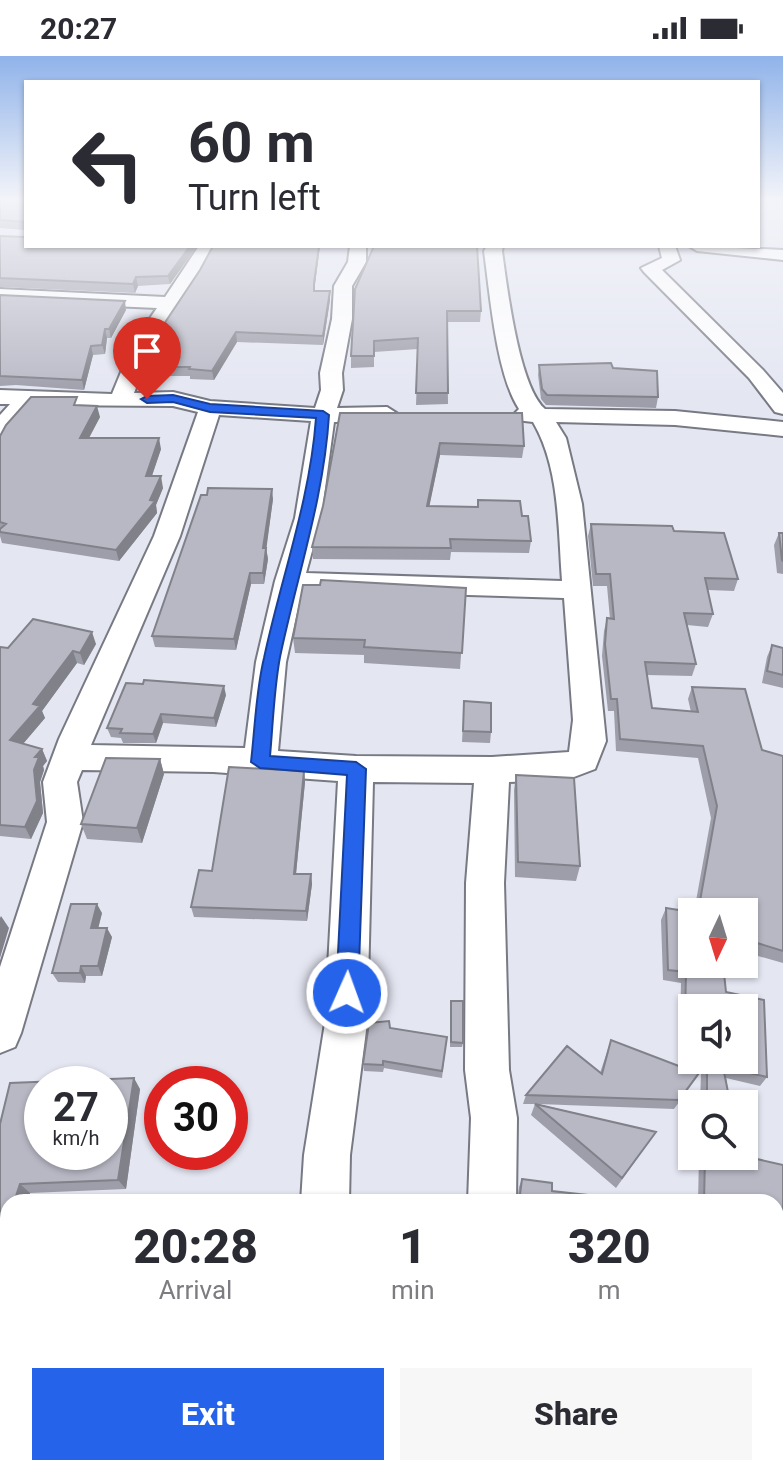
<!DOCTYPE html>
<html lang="en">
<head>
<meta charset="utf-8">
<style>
  :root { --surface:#fff; --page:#f7f7f7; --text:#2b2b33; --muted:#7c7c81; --accent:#2563eb }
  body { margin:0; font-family:Roboto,sans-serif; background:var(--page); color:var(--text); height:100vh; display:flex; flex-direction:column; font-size:30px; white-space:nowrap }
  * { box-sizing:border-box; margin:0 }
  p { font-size:26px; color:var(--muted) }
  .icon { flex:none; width:44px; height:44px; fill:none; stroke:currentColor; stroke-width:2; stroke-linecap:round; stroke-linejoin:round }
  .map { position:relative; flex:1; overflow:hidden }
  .drawer { position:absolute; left:0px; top:1138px; width:784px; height:282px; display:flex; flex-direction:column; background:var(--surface); border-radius:24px 24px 0 0; box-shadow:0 2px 6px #0004 }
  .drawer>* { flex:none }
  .hud { position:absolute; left:24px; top:24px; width:736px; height:168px; border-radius:0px; box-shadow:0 2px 6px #0004; background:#fff; color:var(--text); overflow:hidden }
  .needle { width:52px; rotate:184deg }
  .buttons { position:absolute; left:678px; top:842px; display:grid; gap:16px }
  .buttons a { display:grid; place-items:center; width:80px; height:80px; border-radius:0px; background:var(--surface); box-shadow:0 2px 6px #0004; font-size:40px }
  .speed { position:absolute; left:24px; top:1010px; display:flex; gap:16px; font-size:40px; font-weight:700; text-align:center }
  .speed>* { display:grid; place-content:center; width:104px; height:104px; border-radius:50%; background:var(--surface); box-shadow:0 2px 6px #0004; line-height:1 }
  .speed small { font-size:20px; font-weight:400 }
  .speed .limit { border:12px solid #d22; background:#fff; color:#111 }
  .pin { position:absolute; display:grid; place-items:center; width:68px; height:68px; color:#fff; margin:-82px -34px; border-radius:50% 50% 50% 0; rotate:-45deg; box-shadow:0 0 8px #0007 }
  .pin .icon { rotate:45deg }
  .me { position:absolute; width:88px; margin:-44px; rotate:2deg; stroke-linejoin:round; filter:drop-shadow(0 0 6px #0008) }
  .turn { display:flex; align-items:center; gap:28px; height:168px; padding:0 32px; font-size:36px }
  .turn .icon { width:104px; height:104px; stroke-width:2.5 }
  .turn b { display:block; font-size:56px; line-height:68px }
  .eta { display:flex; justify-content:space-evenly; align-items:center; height:136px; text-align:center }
  .eta b { font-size:48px; font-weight:800; line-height:56px }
  .action { display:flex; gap:16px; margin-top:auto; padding:16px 32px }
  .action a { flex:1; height:92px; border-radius:0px; background:var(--accent); color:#fff; font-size:32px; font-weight:800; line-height:92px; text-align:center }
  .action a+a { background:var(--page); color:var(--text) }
  .status { display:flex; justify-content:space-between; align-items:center; height:56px; padding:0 40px; background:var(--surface); direction:ltr }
  .status svg { height:22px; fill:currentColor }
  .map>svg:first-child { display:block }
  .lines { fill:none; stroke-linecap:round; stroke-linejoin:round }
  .minor-casing { stroke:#777983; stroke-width:4 }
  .major-casing { stroke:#c6c6c7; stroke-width:4 }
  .minor { fill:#fff; fill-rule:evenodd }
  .major { fill:#c8ce88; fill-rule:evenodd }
  .wall { fill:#9d9ea9 }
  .shaded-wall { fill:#808189 }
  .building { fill:#b7b8c4; stroke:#808189; stroke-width:2; fill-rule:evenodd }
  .route { fill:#2563eb; stroke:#184099; stroke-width:2 }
</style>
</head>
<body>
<div class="status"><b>20:27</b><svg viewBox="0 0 49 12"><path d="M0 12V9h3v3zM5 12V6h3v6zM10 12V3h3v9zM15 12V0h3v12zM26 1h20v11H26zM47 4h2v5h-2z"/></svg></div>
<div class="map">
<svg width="783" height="1419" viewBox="0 0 783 1419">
  <rect width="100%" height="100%" fill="#e4e6f2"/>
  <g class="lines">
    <g class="minor-casing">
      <path id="minor" d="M199,190H215L199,221L153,287L134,337L173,336L210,345L315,352L321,334L320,317L332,263L334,230L348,206L350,190H366V206L352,230V263L342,317L343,334L337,352L387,351L398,358L387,365L334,366L321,462L306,517L562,525C558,473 560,412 533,366L516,364L513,359L519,353C496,318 490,238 484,195L487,190H503L502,195C507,231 519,331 545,353L675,355L783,366V380L675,369L556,366L566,382L582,448L606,685L595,713L566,724L509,726L504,827L509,1014L517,1062L516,1146H468L471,1062L465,1014L466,827L474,727L373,726L367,967L350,1099L349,1146H301L304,1099L325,967L338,725L213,716L82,714L77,726L83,766L21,977L15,991L0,997V911L47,766L43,726L59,683L154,480L198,356L173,350L33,349L8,378L0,380V359L10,348H0V334L112,338L133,287L157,252L0,245V233L165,241ZM219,359L311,365L295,462L275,525L256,606L245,692L91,689L180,480ZM302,534L564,542L573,664L569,696L492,701L356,700L278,695L286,606Z
        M659,190H675L680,204L662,214L763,314L783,337V358L775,356L749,322L644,216L641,212L662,202Z
        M689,190L783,194V204L697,195Z"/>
    </g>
    <g class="major-casing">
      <path id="major" d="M0,1347H8V1412H26L0,1419Z
        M776,1360L783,1361V1419H748L746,1412H776Z"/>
    </g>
    <use href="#minor" class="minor"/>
    <use href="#major" class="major"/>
  </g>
  <path class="wall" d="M0,143H26V174L0,172Z
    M0,180L197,190L170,228L138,230L135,237L0,231Z
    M213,190H320L314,235H330V244L323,289L237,286L214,324L190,323V320H153L151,311L164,283H162L160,274L200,214Z
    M373,193L481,255L480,266H447L448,348L416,349L418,293L374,296V311L351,312V300Z
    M0,239L126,254L111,282H107L105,298L93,299L84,334L16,329L0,330Z
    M539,309L613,312L658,341L656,352L546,349L541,343L538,319Z
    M79,349L100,361L89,382L161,393L152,420L163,432L156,449L157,457L119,505L2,487L0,480V380Z
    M340,357L524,390L522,402L440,399L429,450L477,451L478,444L522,460L531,485L529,497L451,496L450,504L313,503L312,491L323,450Z
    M273,443L266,492L268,503L264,528H251L236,594L155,591L152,580Z
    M591,468L674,475L738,523L734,535L708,534L713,558L708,571L687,569L696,608L692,620L647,619L652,652L691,656L688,643L692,631L762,694L783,700V907L744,896V856H694L711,762L698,702L616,695L614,655H608L602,600L604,575L607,562L610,563L607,530H593L588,480Z
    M779,477H783V518L777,517L774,489Z
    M466,532L460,613L364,607V599L295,597L293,582Z
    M96,588L84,609L77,607L42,655L45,662L23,688L42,693L47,705L43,710L44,714L40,726L43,757L31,783L0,780V591L8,592Z
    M772,589L783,592V632L762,627L767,601Z
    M226,639L216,671L163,667L156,687H123L121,682L111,681L107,672Z
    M464,645L491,676L490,687L462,686Z
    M160,703L164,718L142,787L87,783L81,768Z
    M304,715L305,726L296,818H311L312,828L307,865L194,861L191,851L212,815Z
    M516,719L580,810L576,825L515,821L514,734Z
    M666,852L726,936L767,1021L760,1030L726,1022L730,1046L729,1048H700L701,1016L674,1053L538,1048L656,1076L616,1132L531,1059L535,1048H523L526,1039L600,1017L611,984L679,1010L681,927L663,924L661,864Z
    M102,857L98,872L112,881L102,920H86L85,927L58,926L52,917Z
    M450,949L463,987L462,991H450Z
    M390,972L447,981L442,1022L384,1012L383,1016L364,1015L363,1008Z
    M140,1033L126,1133L30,1137L27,1146H8V1196H0V1068Z
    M699,1100H744L783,1109V1226H776V1146H698Z
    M522,1123L552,1135L651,1146H517L519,1131Z
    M8,1233V1304L0,1305V1234Z"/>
  <path class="shaded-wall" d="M190,190H197L170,228L168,220Z
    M319,190H320L314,236V227Z
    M136,221L138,230L135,237L133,228Z
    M330,235V244L323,289V280Z
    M125,245L126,254L111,282L109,273Z
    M105,273L107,282L105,298L102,289Z
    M236,276L237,286L214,324L212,315Z
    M91,290L93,299L84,334L82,324Z
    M97,350L100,361L83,393L80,382Z
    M159,382L161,393L148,431L146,420Z
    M440,387V399L427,462V450Z
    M161,420L163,432L156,449L157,457L119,505L116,494L150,444Z
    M272,433L273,443L265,503L263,492Z
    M266,492L268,503L264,528L263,517Z
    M250,517L251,528L236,594L234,583Z
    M92,576L96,588L84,609L80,597Z
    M73,595L77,607L42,655L45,662L16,696L10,684L33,648Z
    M224,630L226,639L216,671L214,662Z
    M161,658L163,667L156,687L153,678Z
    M42,693L47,705L43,710L44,714L40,726L43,757L31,783L25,771L34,714L35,701Z
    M160,703L164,718L142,787L137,772Z
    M304,715L305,726L295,828L294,818Z
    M311,818L312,828L307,865L306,855Z
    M97,848L102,857L96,881L91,872Z
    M1,860L9,872L0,902V862Z
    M107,872L112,881L102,920L98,910Z
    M81,910L86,920L85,927L80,917Z
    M134,1022L140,1033L126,1133L118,1124Z
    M20,1128L30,1137L27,1146H14Z
    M8,1165V1194L0,1188Z"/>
  <path class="building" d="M0,143H26V167V166L0,164Z
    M26,178V190H190L168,220L136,221L133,228L0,222V180L24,181Z
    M213,190H319L314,227V235H330L323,280L236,276L212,315L189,313L190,311H151L158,292L170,274H160L200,214Z
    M374,190H477L481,255H447L448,337H416L418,282L374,285V300H351L355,233Z
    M0,239L125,245L109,273H105L102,289L91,290L82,324L0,320Z
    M611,307L613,312L657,315L658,341L547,339L542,333L539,309Z
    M31,341H77L74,349L97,350L80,382H159L146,420H161L150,444L155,445L116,494L0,476V473L6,468L0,466V380L6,369Z
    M340,357H522L524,390L440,387L427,450L478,451V444L520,445L522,460H528L531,485L450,483L451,492L312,491L323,450Z
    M208,432L272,433L263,492H266L263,517H250L234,583L152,580L201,439H207Z
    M591,468L672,470L674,475L724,477L738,523L705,522L713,558L684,557L696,608L645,606L652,652L698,656L692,631L745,633L762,694L783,700V895L744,883V856H698L717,750L703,690L620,683L617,643H611L605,588L607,562L614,563L610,518H596Z
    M779,477H783V505L782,504Z
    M321,524L466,532L462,597L364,591L365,584L293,582L303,529H320Z
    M33,563L92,576L80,597L73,595L33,648L40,650L10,684L42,693L35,701H39L34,714L37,745L25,771L0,769V591L8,592Z
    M772,589L783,592V619L767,615Z
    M144,624L224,630L214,662L161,658L153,678L120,677L122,673L107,672L126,627L143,628Z
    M464,645L491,647V676L463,675Z
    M106,702L160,703L137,772L81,768Z
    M229,711L304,715L294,818H311L306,855L191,851L199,814L212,815Z
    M516,719L574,722L580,810L518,806Z
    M71,848H97L91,872H107L98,910H81L80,917H52Z
    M666,852L692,856V908H723L726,936L764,944L767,1021L723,1011L730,1046L707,1045V1006L679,1044L526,1039L567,990L602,1018L611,984L684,1012L686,916L668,914ZM692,952H744V1004H692Z
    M451,945H463V987L451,986Z
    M389,965L390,972L447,981L442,1015L383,1005V1009L363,1008L369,967Z
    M134,1022L118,1124L20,1128L14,1146H8V1165L0,1188V1068L10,1027ZM42,1028H110V1096H42Z
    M535,1048L656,1076L622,1122Z
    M705,1100H744L783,1109V1219H776V1146H704Z
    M522,1123L552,1127V1135L651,1146H519Z
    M8,1233V1299L0,1300V1234Z"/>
  <linearGradient id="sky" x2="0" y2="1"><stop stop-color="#90b3ea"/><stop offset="0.42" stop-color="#f3f4f9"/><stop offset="1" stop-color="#f3f4f9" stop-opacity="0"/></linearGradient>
  <rect width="783" height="342" fill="url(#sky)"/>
  <path class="route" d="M173,339L210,348L323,355L329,359C324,442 297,520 280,601C274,633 273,667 270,700L356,706L366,713L358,937L355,944L347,947L339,944L336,937L347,719L260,712L251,706C255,671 256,635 264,602C281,522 310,445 316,362L210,356L173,346L147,347L141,343L147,340Z"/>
</svg>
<div class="buttons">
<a><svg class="needle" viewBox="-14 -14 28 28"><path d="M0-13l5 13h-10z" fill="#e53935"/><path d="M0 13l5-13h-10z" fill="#7c7c81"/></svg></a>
<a><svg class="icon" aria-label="sound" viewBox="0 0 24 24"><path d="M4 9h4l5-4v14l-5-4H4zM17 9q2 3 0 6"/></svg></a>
<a><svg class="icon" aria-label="search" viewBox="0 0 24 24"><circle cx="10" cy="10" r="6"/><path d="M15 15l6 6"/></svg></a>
</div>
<div class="speed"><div>27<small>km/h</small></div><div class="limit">30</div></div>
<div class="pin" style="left:147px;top:343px;background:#d93025"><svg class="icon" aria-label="arrive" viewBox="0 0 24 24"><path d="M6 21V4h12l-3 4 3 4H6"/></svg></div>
<svg class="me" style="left:347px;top:937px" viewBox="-20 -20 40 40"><circle r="17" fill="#2563eb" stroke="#fff" stroke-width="3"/><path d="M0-11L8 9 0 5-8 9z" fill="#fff"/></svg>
<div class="hud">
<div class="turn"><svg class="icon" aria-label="left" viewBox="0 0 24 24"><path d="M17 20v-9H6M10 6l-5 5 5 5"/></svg><div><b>60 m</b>Turn left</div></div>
</div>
<section class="drawer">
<div class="eta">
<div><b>20:28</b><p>Arrival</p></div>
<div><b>1</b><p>min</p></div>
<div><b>320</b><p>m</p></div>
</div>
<div class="action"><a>Exit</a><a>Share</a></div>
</section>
</div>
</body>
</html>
